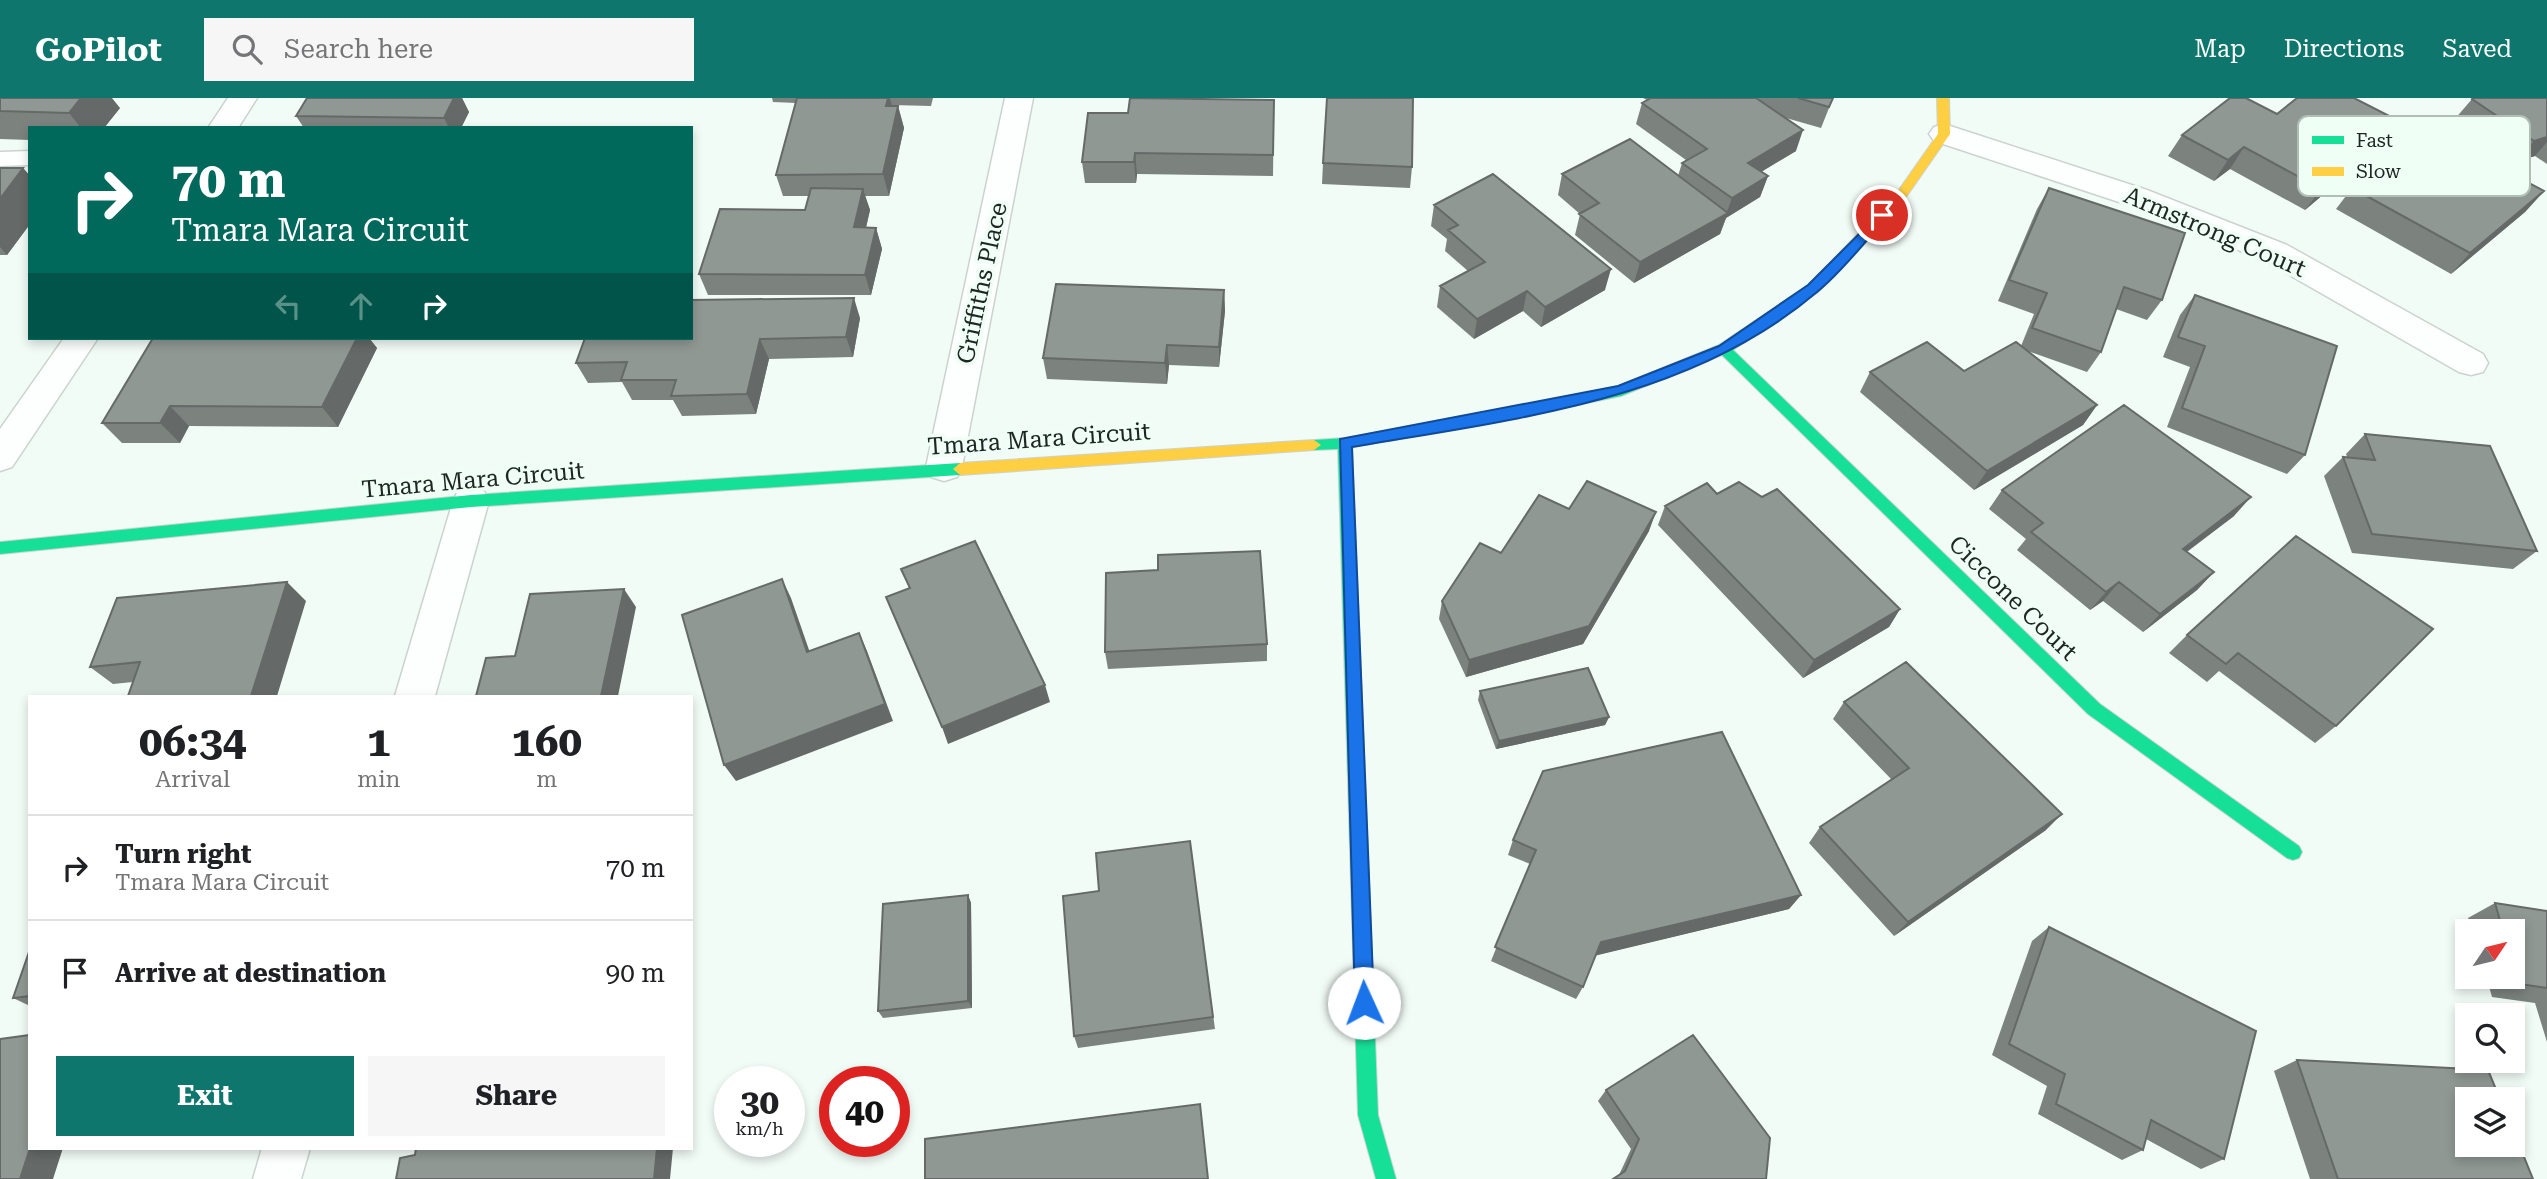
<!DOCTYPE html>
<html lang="en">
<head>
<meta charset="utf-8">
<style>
  :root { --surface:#fff; --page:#f6f6f6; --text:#202124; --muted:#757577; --line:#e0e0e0; --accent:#0f766e }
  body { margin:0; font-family:"Roboto Serif",serif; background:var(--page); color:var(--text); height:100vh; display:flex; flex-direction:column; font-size:26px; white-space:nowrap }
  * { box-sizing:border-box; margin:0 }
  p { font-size:23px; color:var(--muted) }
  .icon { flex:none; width:38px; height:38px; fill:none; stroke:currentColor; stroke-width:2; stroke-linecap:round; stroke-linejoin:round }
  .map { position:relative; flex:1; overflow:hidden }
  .details { position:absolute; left:28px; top:597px; width:665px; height:455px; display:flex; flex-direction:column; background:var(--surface); border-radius:0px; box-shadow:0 4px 10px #0003 }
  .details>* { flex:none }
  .guide { position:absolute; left:28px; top:28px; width:665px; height:214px; border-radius:0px; box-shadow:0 4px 10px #0003; background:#00695c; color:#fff; overflow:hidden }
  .needle { width:46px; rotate:55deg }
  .fabs { position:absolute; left:2455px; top:821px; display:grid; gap:14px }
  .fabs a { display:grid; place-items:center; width:70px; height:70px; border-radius:0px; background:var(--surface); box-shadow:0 4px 10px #0003; font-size:35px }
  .speed { position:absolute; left:714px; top:968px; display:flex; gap:14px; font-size:35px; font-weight:700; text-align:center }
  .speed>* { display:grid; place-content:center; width:91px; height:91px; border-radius:50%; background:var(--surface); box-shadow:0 4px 10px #0003; line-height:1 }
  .speed small { font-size:18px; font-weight:400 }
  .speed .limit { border:10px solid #d22; background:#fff; color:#111 }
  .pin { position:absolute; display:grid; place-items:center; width:60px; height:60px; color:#fff; margin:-30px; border:4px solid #fff; border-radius:50%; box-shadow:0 2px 7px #0007 }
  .me { position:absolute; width:77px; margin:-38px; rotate:358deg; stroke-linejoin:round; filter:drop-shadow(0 0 5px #0008) }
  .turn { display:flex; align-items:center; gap:24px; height:147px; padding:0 28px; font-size:32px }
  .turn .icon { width:91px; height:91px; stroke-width:2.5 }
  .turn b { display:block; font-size:49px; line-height:60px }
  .lanes { display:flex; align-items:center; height:66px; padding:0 28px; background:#0003; justify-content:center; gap:35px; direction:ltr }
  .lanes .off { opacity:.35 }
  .eta { display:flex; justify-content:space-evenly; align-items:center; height:119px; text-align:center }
  .eta b { font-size:42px; font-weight:700; line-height:49px }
  .primary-button { display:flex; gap:14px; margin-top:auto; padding:14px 28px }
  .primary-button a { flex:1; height:80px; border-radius:0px; background:var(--accent); color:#fff; font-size:28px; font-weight:700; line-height:80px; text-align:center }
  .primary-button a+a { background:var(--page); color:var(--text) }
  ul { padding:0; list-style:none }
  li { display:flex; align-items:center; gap:21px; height:105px; padding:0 28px; border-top:2px solid var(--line) }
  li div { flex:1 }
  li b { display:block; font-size:26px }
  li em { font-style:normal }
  header { display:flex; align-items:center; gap:42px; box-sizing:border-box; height:98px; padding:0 35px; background:var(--accent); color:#fff }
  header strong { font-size:33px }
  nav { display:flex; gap:38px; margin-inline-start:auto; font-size:24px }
  .search { width:490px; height:63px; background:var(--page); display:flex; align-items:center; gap:18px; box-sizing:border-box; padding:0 24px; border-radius:0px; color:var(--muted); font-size:26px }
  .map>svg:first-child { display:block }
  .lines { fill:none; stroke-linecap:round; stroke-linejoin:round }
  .lane-casing { stroke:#cbd3ce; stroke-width:3 }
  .street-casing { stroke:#cbd3ce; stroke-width:3 }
  .fast-casing { stroke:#cbd3ce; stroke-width:2 }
  .slow-casing { stroke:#cbd3ce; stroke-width:2 }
  .lane { fill:#fdfffe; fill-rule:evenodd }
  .street { fill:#fdfffe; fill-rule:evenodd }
  .fast { fill:#16e098; fill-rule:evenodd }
  .slow { fill:#ffcf43; fill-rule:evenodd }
  .wall { fill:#7c837f }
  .shaded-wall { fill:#656a68 }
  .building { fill:#909894; stroke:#656a68; stroke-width:2 }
  .route { fill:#1a73e8; stroke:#114b97; stroke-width:2 }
  .labels { text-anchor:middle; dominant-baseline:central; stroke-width:7; stroke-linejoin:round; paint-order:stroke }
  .street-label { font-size:24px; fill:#1f2622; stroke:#effff6 }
  .key { fill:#effff6; stroke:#b1beb6; stroke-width:2 }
  .key-label { font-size:19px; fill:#1f2622 }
</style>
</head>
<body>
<header>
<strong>GoPilot</strong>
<div class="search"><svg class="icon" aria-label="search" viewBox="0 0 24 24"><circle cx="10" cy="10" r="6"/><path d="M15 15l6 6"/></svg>Search here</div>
<nav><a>Map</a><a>Directions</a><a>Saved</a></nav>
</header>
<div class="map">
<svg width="2547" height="1081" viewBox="0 0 2547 1081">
  <rect width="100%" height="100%" fill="#f2fcf7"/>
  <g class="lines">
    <g class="lane-casing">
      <path id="lane" d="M30,53V67L0,68V54Z"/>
    </g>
    <g class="street-casing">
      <path id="street" d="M228,0H257L238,30H208Z
        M1005,0H1033L962,369L957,379L944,383L931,379L926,369Z
        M1944,26L2147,92L2287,147L2483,256L2488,265L2483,274L2471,277L2459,274L2265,163L2125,106L1934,43L1929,36L1934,29Z
        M64,240H98L12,369L0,373V331Z
        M471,389L484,393L489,403L435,598H395L453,403L458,393Z
        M262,1050H310L301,1081H253Z"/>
    </g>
    <g class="fast-casing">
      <path id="fast" d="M1836,162L1843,167L1818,194L1733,252L2100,606L2299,748L2302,754L2299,760L2293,762L2287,760L2088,616L1722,257L1621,298L1505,322L1352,349L1378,1017L1396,1081H1376L1358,1017L1338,351L1314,352L1307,347L1314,342L1345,340L1505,312L1619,288L1719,247L1808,188L1831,164Z
        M960,365L967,371L960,377L471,409L0,456V444L471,397Z"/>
    </g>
    <g class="slow-casing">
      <path id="slow" d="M1937,0H1949L1950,36L1904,102L1841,170H1831V164L1896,96L1938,36Z
        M1314,342L1321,347L1314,352L960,377L953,371L960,365Z"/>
    </g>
    <use href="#lane" class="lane"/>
    <use href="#street" class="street"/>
    <use href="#fast" class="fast"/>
    <use href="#slow" class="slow"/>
  </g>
  <path class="wall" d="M0,0L120,10L104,30H30V42L0,41Z
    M307,0H462L469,14L461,30H304L296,18Z
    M772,0H933L931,8L892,7L893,8H898L904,30L889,98H865L870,112L866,130H876L882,151L871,197H708L699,176L805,112L809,98H783L776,77L796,5L773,4Z
    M1643,0H1833L1821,30L1786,20L1796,53L1761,74L1768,78L1760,99L1726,120L1720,136L1634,185L1575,137L1580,116L1558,97L1562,76L1678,78L1682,65L1686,62L1636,26L1642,5L1647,2Z
    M2547,0V66L2535,58L2515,64L2454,22L2472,1Z
    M1274,2L1273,78L1137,76L1136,85H1085L1082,64L1128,15Z
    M2277,16L2401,24L2384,45L2305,112L2230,71L2214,83L2168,58L2182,37Z
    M1323,65L1412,69L1410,90L1322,86Z
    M0,70H23L30,78V126L7,157H0Z
    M2438,83L2544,93L2525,114L2451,176L2336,111L2352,90Z
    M2049,90L2162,202L2147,222L2116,211L2101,254L2087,274L2028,253L2097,307L2083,327L1974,392L1860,294L1870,274L1964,273L2021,248L2034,216L1998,203L2037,111Z
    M1434,107L1605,192L1541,229L1523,213L1474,241L1437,209L1440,188L1468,173L1445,153L1447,141L1431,128Z
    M1224,192L1225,213L1219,269L1169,267L1167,286L1047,281L1043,260Z
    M2195,197L2305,357L2287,376L2167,329L2190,269L2163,259L2180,217Z
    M860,220L853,259L769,261L756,316L682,318L673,302H632L622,284L588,285L576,265Z
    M153,240H369L377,250L338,329L189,328L180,345H122L102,325Z
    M2365,336L2537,453L2513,471L2352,455L2324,378L2343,359H2347L2346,356Z
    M2002,392L2234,418L2187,454L2214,474L2197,492L2143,534L2103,503L2090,512L2017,452L2026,441L1989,411Z
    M1717,396L1900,511L1889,529L1803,580L1658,427L1665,408Z
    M1569,411L1649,433L1583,546L1466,579L1439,521L1442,503L1501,455Z
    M2296,438L2336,628L2315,645L2219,573L2207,584L2169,555L2187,537Z
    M1158,472L1267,546V563L1108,571L1105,554Z
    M306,503L133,584L113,586L90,569Z
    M1480,593L1609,619L1605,627L1496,651L1478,602Z
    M1844,604L2046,732L1894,838L1809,745L1820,729L1892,682L1833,621Z
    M1513,742L1801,797L1789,811L1596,857L1583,889L1576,901L1491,863L1530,766L1508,757Z
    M1190,743L1215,931L1078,950L1074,938L1099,793Z
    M968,797L971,805L972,910L883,920L878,913Z
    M2495,805L2547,813V944L2535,905L2492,899L2486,878H2513V833H2473L2468,820Z
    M2049,829L2224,1061L2201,1071L2146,1041L2143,1052L2122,1062L2038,1016L2047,988L1992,957L2032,843Z
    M30,851V908L13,900Z
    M2297,962L2533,1081H2310L2274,973Z
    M1606,992L1766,1081L1619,1077L1631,1051L1598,1003Z"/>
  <path class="shaded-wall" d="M81,0H112L120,10L104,30H81L69,15Z
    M454,0H462L469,14L461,30H449L444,20Z
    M888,0H890L894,16L886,8Z
    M898,8L904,30L889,98L883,76Z
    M2401,24L2384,45L2305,112L2321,91Z
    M1803,32L1796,53L1741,86L1748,65Z
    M2547,39V44L2535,58L2515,64L2534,43Z
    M2244,49L2230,71L2214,83L2228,62Z
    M1135,55L1137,76L1136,85L1134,64Z
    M23,70L30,78V126L7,157L0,149V101Z
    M1768,78L1760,99L1726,120L1720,136L1634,185L1640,164L1726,116L1732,100Z
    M863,91L870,112L861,150L854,129Z
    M2544,93L2525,114L2451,176L2470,155Z
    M876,130L882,151L871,197L865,177Z
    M1611,171L1605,192L1541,229L1545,209Z
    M1224,192L1225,213L1219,269V249Z
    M1527,193L1523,213L1474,241L1477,221Z
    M854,200L860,220L853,259L846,239Z
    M357,240H369L377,250L338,329L322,309Z
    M760,241L769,261L756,316L747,296Z
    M1167,247L1169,267L1167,286L1165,265Z
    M2097,307L2083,327L1974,392L1987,373Z
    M170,308L189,328L180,345L160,325Z
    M2251,399L2234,418L2166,469L2183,451Z
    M1656,414L1649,433L1583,546L1466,579L1469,562Z
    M2214,474L2197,492L2143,534L2160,516Z
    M782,481L791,500L816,572L807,554Z
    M287,484L306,503L277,598H251Z
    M2119,484L2103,503L2090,512L2106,494Z
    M624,491L636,509L618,598H601Z
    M1900,511L1889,529L1803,580L1814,562Z
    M859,535L867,553L893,623L736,683L724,667Z
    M1045,587L1050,604L948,646L942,629Z
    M1609,619L1605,627L1496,651L1499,643Z
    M2062,716L2046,732L1894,838L1908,824Z
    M968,797L971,805L972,910L968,903Z
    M1801,797L1789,811L1594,858L1601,844Z
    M691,809L693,811L691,831Z
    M30,1050H63L53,1081H20Z
    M657,1050H673L670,1081H654Z"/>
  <path class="building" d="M0,0H81L69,15L0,13Z
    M307,0H454L444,20L296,18Z
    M797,0H888L886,8H898L883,76L776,77Z
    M1130,0L1274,2L1273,57L1135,55L1134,64H1082L1088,15H1128Z
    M1327,0H1413L1412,69L1323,65Z
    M1651,0H1756L1803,32L1748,65L1768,78L1732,100L1682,65L1707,51L1642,5Z
    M1798,0H1833L1829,9Z
    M2230,0H2246L2277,16L2297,0H2354L2401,24L2321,91L2244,49L2228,62L2182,37Z
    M2473,0H2547V39L2534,43L2472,1Z
    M1630,41L1728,115L1640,164L1579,116L1599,105L1562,76Z
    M2472,55L2544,93L2470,155L2352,90L2393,59L2438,83Z
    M0,70H23L0,101Z
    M1493,76L1611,171L1545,209L1527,193L1477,221L1440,188L1485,164L1448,132L1458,127L1434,107Z
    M811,90L863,91L854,129L876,130L865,177L699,176L720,111L805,112Z
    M2049,90L2185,135L2162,202L2124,189L2101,254L2032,230L2047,195L2009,182Z
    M1056,186L1224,192L1219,249L1167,247L1165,265L1043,260Z
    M2195,197L2337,248L2305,357L2182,310L2205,248L2178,239Z
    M854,200L846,239L760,241L747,296L671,298L676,282H621L627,264L576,265L585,240H691V202Z
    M153,240H357L322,309L170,308L160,325H102Z
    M1927,244L1964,273L2016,244L2097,307L1987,373L1870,274Z
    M2124,307L2251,399L2183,451L2214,474L2160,516L2119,484L2106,494L2031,434L2043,425L2002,392Z
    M2365,336L2490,348L2537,453L2372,436L2343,359L2375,362Z
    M1587,383L1656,414L1589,528L1469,562L1442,503L1480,445L1501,455L1539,397L1569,411Z
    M1739,384L1762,399L1777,391L1900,511L1814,562L1665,408L1707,385L1717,396Z
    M2296,438L2433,531L2336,628L2238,555L2226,566L2187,537Z
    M975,443L1045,587L942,629L886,499L910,490L901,471Z
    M1260,453L1267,546L1105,554L1106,475L1158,472V457Z
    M782,481L807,554L859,535L885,606L724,667L682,517Z
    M287,484L251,598H128L140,564L90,569L117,500Z
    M624,491L601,598H476L486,560L515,558L530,496Z
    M1906,564L2062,716L1908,824L1820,729L1909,670L1844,604Z
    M1588,570L1609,619L1499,643L1480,593Z
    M1722,634L1801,797L1601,844L1583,889L1495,849L1536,752L1513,742L1543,673Z
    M1190,743L1213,919L1074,938L1063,798L1099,793L1096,755Z
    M968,797V903L878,913L883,806Z
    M2495,805L2547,813V890L2520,886L2513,863V833H2503Z
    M2049,829L2256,933L2224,1061L2151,1022L2143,1052L2056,1006L2065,976L2009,946Z
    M30,851V898L13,900Z
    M30,937V1050L20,1081H0V941Z
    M1693,937L1770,1040L1766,1081H1613L1625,1073L1639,1041L1606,992Z
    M2297,962L2488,972L2500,1001H2468V1046H2513V1032L2533,1081H2338Z
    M1200,1006L1208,1081H925V1041Z
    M416,1050H657L654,1081H396L400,1060L415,1057Z"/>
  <path class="route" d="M1882,113L1887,114V120C1864,144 1843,173 1817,194C1688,304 1513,321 1352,349L1374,905L1371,911L1364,914L1358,911L1355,905L1340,341L1618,288L1719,248L1808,187Z"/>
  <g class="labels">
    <g class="street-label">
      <text transform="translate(2215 134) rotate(23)">Armstrong Court</text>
      <text transform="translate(982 185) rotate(-78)">Griffiths Place</text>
      <text transform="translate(1039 341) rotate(-4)">Tmara Mara Circuit</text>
      <text transform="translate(473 382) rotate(-5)">Tmara Mara Circuit</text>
      <text transform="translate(2013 500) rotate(44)">Ciccone Court</text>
    </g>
  </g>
  <rect x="2298" y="18" width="232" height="80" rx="10" class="key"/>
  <rect x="2312" y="38" width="32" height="8" fill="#16e098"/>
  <rect x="2312" y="69" width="32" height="9" fill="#ffcf43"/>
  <g class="key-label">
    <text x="2356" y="49">Fast</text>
    <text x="2356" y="80">Slow</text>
  </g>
</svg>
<div class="fabs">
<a><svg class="needle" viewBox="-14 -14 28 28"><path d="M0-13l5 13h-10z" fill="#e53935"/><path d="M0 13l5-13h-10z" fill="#757577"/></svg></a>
<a><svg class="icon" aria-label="search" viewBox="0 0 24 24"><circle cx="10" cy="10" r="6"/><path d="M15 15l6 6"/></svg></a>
<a><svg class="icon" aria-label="layers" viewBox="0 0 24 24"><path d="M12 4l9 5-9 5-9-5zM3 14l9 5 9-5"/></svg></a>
</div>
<div class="speed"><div>30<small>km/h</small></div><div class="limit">40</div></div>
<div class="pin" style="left:1882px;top:117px;background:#d93025"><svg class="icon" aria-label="arrive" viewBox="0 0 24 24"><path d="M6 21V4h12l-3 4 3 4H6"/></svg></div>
<svg class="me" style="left:1364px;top:905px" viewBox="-20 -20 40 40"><circle r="19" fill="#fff"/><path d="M0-13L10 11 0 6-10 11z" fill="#1a73e8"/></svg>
<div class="guide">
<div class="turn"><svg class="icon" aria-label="right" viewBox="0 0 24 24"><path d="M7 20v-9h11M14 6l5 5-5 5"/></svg><div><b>70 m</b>Tmara Mara Circuit</div></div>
<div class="lanes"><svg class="icon off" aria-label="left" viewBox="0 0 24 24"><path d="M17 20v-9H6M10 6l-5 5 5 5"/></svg><svg class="icon off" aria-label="ahead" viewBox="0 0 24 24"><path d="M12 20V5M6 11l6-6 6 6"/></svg><svg class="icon" aria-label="right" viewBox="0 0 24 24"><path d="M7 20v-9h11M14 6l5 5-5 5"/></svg></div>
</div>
<section class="details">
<div class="eta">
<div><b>06:34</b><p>Arrival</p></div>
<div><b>1</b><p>min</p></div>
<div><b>160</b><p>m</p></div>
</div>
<ul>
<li><svg class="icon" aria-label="right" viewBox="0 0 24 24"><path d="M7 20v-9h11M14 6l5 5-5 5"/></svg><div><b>Turn right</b><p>Tmara Mara Circuit</p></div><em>70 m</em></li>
<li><svg class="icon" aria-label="arrive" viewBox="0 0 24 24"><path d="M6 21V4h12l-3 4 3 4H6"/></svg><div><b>Arrive at destination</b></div><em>90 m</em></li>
</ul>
<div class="primary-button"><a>Exit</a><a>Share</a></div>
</section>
</div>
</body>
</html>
